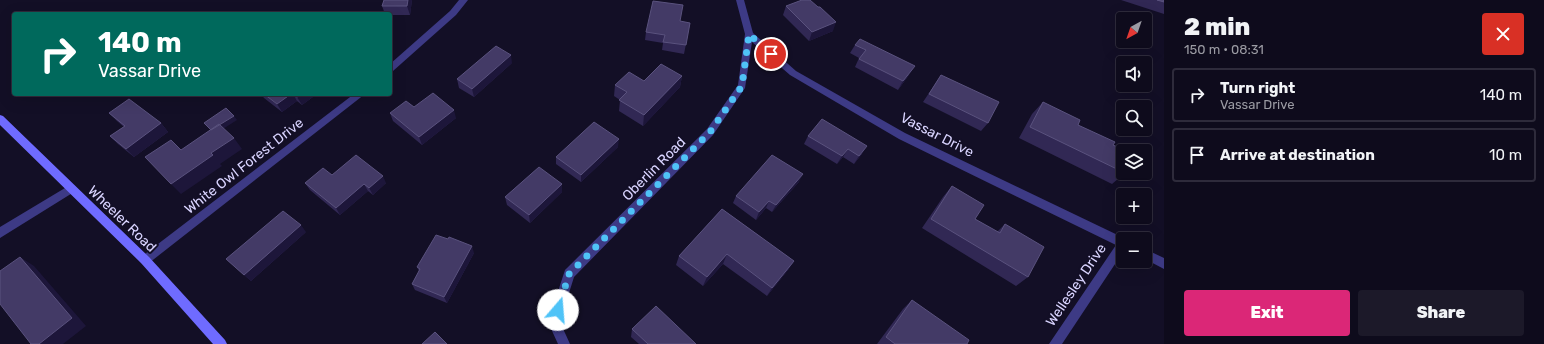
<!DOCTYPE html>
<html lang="en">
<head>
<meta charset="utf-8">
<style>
  :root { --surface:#0e0b1c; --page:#1c1929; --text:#f1f3f6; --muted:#9b9ba3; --line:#2e2b3b; --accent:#db2777 }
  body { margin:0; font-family:Rubik,sans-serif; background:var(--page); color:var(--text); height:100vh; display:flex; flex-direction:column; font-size:15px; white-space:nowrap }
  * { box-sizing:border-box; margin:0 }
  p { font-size:13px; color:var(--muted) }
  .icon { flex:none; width:22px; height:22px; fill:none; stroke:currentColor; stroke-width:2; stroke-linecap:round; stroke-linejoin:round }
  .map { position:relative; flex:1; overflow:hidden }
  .side { display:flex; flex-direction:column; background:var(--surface); width:380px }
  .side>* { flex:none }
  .top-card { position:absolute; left:12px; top:12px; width:380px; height:84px; border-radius:4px; box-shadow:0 4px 16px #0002,0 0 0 1px var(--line); background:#00695c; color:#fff; overflow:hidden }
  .needle { width:26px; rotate:220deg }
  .fabs { position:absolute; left:1116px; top:12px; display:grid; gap:8px }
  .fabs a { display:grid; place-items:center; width:36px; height:36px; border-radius:4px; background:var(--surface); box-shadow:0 4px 16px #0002,0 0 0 1px var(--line); font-size:20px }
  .pin { position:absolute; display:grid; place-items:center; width:34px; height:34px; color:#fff; margin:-17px; border:2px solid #fff; border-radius:50%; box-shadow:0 1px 4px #0007 }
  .me { position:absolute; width:44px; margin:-22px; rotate:18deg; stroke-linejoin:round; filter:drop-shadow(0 0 3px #0008) }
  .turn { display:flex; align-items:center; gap:14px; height:84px; padding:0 20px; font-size:18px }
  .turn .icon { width:52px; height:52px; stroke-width:2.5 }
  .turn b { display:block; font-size:28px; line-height:34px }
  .round { display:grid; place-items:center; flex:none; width:42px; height:42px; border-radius:4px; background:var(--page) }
  .headline { display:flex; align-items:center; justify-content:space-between; height:68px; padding:0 20px }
  h1 { font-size:24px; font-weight:800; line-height:30px }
  .cta { display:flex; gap:8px; margin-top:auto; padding:8px 20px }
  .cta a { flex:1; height:46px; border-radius:4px; background:var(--accent); color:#fff; font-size:16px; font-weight:800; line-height:46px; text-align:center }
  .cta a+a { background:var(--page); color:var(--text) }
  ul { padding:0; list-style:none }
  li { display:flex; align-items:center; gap:12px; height:54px; margin:0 8px 6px; padding:0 12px; border:2px solid var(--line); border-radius:4px }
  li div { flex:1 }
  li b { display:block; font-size:15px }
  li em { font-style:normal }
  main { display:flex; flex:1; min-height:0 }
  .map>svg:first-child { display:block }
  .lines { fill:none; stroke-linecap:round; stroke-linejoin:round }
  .street { fill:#3d3a85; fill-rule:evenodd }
  .secondary { fill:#6f6bff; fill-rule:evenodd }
  .wall { fill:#312854 }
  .shaded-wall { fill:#1d163a }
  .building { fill:#433a66; stroke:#5a527e }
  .route { stroke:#4fc3f7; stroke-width:7; stroke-dasharray:0 12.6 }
  .labels { text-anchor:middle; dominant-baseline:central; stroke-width:4; stroke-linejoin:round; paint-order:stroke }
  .street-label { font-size:14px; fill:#d9d4ff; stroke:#130f26 }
</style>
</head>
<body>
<main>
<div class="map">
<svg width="1164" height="344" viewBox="0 0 1164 344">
  <rect width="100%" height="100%" fill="#130f26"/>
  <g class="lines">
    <path class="street" d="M459,0H468L456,15L393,71L390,72V64L450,11Z
      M736,0H744L753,33L796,71L905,133L1126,239H1123V252L1062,344H1049L1116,245L899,139L790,75L752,42L745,88L713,135L574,277L560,322L570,344H558L548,322L565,270L707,129L738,85L745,34Z
      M354,94H365L149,263L145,265L141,263L140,260L141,257Z
      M70,185L74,186L75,189L74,192L0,238V227Z
      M1145,249L1164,258V269L1145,259Z"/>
    <path class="secondary" d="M0,115L3,116L149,257L225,340L227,344H213L141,263L0,125Z"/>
  </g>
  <path class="wall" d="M384,0H412L410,15H390V14H385L382,6Z
    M1121,0H1164V14Z
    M786,6L833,31L809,41L783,15Z
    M680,21L690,23L684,54L662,50L663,43L645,40L646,32Z
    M860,39L909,75L898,90L855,67L859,58L850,53L855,45Z
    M512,63L474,97L459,88L457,79Z
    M941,75L988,123L981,131L923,102Z
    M682,76L680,87L643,126L619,111L620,100L614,96L615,85Z
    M261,94H317L302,105L297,101L282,112L264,98Z
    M1043,102L1078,125L1123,151V173H1125L1112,184L1019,138L1032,114Z
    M414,107L456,118L422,145L393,121L390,113Z
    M109,113L161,123L168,132L134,157L118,144L110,136L124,127L117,121Z
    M808,136L862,154L854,164L843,157L837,164L804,144Z
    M618,147L581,182L556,164V157Z
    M332,175L386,183L373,195L368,191L340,215L310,190L305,183Z
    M799,182L772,212L766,208L756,220L733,203L736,196Z
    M562,184V192L530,223L507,205L505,197Z
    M952,186L975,219L997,232L1005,224L1028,277L1016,286L922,228L943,197Z
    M722,209L794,261L788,270L767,296L723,264L703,286L676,265L679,256Z
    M306,232L251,281L226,259Z
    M474,253L447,303L415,290L412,284L419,271L417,267Z
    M912,300L967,344H877L903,309Z
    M632,329L696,344H639L631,337Z"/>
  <path class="shaded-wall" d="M408,0H412L410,15L407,6Z
    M836,22L833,31L809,41L812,32Z
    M511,55L512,63L474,97L472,89Z
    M915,66L909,75L898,90L903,81Z
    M682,76L680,87L643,126L644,115Z
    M291,94H293L297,101L282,112L277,104Z
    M302,94H317L302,105L297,97Z
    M454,110L456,118L422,145L419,137Z
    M234,116L237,120L215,134L212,130Z
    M161,123L168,132L134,157L126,149Z
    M234,138L242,149L220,164L222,166L181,194L171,184L211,153Z
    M619,139L618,147L581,182V175Z
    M867,146L862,154L854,164L859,156Z
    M848,149L843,157L837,164L842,156Z
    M803,174L799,182L772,212L776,205Z
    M383,176L386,183L373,195L369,188Z
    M364,184L368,191L340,215L336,208Z
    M562,184V192L530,223L529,215Z
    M769,201L766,208L756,220L759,212Z
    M301,225L306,232L251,281L244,275Z
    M472,246L474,253L447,303L444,297Z
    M727,254L723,264L703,286L707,277Z
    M20,257L34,266L86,326L63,344H39Z
    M794,261L788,270L767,296L772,288Z"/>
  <path class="building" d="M384,0H408L407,6H382Z
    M802,0H810L818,7H820L836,22L812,32L786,6Z
    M1157,0H1164V2Z
    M653,1L683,5L680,21L690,23L686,45L663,42L665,35L646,32Z
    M860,39L915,66L903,81L859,59L866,50L855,45Z
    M496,46L511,55L472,89L457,79Z
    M661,64L682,76L644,115L619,100L627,92L615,85L629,72L644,81Z
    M941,75L999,102L988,123L929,94Z
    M433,93L454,110L419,137L390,113L406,101L414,107Z
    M264,94H291L277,104Z
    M293,94H302L297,97Z
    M129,99L161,123L126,149L110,136L125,126L109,113Z
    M1043,102L1080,120L1078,125L1115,142L1113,145L1126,151H1123V172L1030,127Z
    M226,108L234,116L211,130L204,123Z
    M822,119L867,146L859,156L848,149L842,156L808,136Z
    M594,122L619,139L581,175L556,157Z
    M219,124L234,138L211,153L213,155L171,184L145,157L171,140L181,150Z
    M356,155L383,176L369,188L364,184L336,208L305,183L323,168L332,175Z
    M772,155L803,174L776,205L769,201L759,212L736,196Z
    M539,167L562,184L529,215L505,197Z
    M952,186L984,205L975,219L1000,233L1005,224L1044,247L1028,277L931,219Z
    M722,209L794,261L772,288L727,254L707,277L679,256Z
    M283,211L301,225L244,275L226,259Z
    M436,235L448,239L449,237L472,246L444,297L412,284L420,269L417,267Z
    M20,257L72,318L39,344H31L0,304V271Z
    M912,300L969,340L967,344H895L886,337Z
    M656,306L696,344H648L632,329Z
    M435,332L447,344H422Z"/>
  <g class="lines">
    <path class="route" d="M558,310L569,274L710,132L742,86L749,34L771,54"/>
  </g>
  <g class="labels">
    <g class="street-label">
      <text transform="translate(937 135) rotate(27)">Vassar Drive</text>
      <text transform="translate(244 166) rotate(-38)">White Owl Forest Drive</text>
      <text transform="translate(654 169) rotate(-45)">Oberlin Road</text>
      <text transform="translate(122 219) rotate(44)">Wheeler Road</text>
      <text transform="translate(1076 285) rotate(-56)">Wellesley Drive</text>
    </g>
  </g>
</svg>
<div class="fabs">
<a><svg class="needle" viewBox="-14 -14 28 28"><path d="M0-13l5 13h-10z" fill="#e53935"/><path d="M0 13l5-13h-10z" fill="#9b9ba3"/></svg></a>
<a><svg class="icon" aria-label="sound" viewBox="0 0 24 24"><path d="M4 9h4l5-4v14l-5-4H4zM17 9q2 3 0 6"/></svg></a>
<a><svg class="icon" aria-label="search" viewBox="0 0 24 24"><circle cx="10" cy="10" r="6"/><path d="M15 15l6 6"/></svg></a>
<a><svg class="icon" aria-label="layers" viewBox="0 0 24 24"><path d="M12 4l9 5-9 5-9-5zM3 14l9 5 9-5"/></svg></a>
<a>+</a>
<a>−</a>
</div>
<div class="pin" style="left:771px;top:54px;background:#d93025"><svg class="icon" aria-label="arrive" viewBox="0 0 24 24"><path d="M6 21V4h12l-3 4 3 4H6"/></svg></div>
<svg class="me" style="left:558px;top:310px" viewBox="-20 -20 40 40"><circle r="19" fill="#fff"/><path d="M0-13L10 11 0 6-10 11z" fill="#4fc3f7"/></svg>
<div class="top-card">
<div class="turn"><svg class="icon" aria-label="right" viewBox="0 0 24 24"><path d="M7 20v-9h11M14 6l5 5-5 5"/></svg><div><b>140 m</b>Vassar Drive</div></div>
</div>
</div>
<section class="side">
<div class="headline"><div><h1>2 min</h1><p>150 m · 08:31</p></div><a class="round" style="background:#d93025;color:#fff"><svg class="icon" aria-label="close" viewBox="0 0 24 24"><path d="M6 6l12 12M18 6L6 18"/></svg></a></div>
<ul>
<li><svg class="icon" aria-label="right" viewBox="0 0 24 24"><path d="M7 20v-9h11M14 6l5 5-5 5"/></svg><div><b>Turn right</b><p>Vassar Drive</p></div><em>140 m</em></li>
<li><svg class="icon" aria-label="arrive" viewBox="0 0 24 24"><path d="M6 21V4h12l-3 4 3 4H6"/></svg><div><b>Arrive at destination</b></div><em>10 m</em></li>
</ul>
<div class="cta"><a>Exit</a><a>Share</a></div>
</section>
</main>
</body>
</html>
